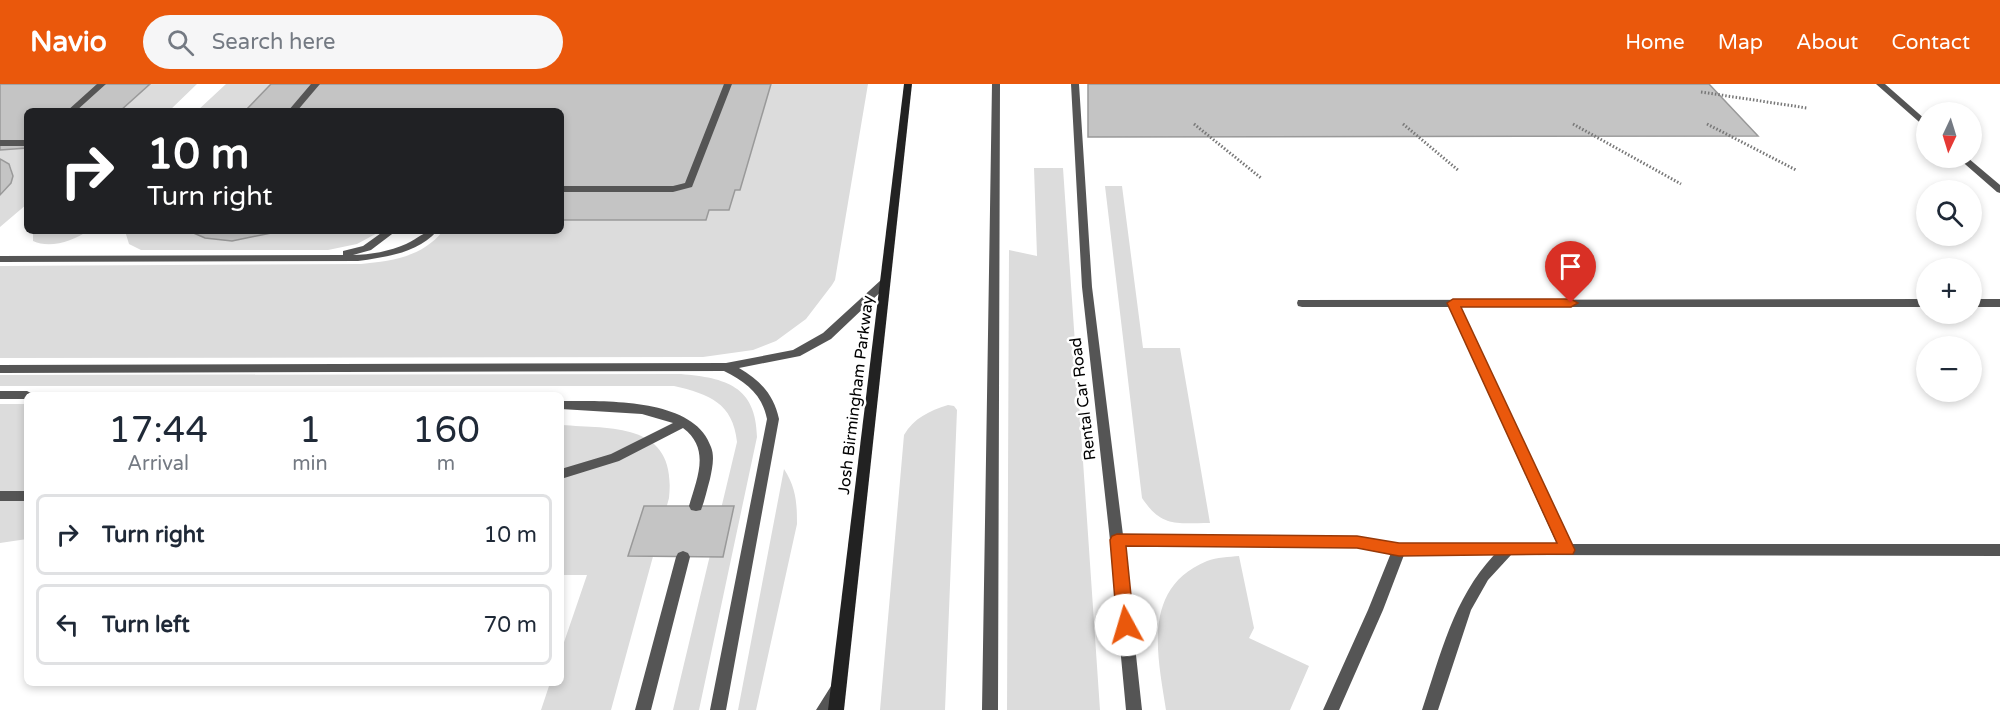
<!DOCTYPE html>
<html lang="en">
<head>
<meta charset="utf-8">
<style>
  :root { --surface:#fff; --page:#f6f6f7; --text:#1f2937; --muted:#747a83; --line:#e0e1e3; --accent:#ea580c }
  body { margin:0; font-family:"Varela Round",sans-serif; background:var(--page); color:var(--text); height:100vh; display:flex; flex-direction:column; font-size:22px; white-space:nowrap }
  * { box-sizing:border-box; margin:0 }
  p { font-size:20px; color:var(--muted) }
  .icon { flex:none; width:33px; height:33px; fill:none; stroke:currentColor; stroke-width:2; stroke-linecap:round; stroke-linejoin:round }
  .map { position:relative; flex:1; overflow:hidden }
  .side { position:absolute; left:24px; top:308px; width:540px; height:294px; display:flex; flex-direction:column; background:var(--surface); border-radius:9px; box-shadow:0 3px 9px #0003 }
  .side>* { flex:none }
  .guide { position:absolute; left:24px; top:24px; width:540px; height:126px; border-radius:9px; box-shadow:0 3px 9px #0003; background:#202124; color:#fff; overflow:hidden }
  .needle { width:39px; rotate:184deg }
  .tools { position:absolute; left:1916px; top:18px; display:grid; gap:12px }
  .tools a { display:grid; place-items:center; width:66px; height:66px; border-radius:50%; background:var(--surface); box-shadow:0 3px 9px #0003; font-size:30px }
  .pin { position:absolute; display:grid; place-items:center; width:51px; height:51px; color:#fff; margin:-62px -26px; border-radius:50% 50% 50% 0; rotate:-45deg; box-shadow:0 0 6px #0007 }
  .pin .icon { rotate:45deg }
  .me { position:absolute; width:66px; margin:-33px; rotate:354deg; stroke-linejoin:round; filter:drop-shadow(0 0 4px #0008) }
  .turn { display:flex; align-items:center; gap:21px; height:126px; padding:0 24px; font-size:27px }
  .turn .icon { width:78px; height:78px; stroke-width:2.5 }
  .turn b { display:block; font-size:42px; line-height:51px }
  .eta { display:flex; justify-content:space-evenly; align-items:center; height:102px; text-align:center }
  .eta b { font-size:36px; font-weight:600; line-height:42px }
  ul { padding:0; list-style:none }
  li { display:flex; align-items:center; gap:18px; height:81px; margin:0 12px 9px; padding:0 12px; border:3px solid var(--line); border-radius:9px }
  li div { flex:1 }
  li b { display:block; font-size:22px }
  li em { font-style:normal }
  header { display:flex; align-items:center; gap:36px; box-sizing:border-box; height:84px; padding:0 30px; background:var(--accent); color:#fff }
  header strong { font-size:28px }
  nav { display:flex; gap:33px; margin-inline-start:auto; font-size:21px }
  .search { width:420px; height:54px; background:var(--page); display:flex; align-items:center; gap:15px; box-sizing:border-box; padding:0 21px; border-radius:33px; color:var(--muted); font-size:22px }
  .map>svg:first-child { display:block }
  .green { fill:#dcdcdc }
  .building { fill:#c4c4c4; stroke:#999; stroke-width:1.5 }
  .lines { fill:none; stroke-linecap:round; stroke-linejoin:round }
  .path { stroke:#777; stroke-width:3; stroke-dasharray:1.5 2; stroke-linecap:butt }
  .service { fill:#555; fill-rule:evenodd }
  .secondary { fill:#222; fill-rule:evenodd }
  .route { fill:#ea580c; stroke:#983908; stroke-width:1.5 }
  .labels { text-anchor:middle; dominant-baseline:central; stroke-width:5; stroke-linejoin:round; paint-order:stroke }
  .street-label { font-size:16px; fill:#000; stroke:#fff }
</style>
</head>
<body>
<header>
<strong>Navio</strong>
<div class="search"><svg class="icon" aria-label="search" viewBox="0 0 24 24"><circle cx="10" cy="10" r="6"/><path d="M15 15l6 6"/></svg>Search here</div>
<nav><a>Home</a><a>Map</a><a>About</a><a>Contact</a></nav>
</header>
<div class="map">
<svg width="2000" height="626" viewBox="0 0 2000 626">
  <rect width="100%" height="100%" fill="#fff"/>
  <path class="green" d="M150,0H197L169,27H120Z
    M226,0H271L245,27H197Z
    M771,0H868L835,196L832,201L806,235L776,257L753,266L703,273L0,274V182L361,180C392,177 422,173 443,147H561V136H705L709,126H729L735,106H740Z
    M27,64V120L0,143V111C9,103 17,92 9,80L0,75V66Z
    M1034,84H1063L1100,626H1007L1009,166L1037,172Z
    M1105,102H1122L1143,264H1180L1210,439C1177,439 1162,444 1142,414Z
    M33,147H88C73,157 50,165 33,157Z
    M125,147H189L205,154L232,157L281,147H381L357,160L328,166H141L129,160Z
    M681,290C726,294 756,302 757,353L699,626H673L737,358C733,319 709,310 674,302H0V291Z
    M0,320H27V455L0,459Z
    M948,321L954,322L957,326L945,626H880L904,351C914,334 929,327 948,321Z
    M561,341C616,345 677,339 669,414L611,626H541L550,599L561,598V567L587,491H561Z
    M784,385C796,404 797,418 797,440L756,626H738Z
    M1239,472L1254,544L1249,554L1309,582L1290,626H1166C1157,569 1142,504 1207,477C1217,473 1229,473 1239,472Z"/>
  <path class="building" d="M0,0H150L120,27H27V64L0,66Z
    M271,0H771L740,106H735L729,126H709L706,136H561V27H245Z
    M1088,0H1709L1758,52L1088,53Z
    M0,75L9,80L13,92L11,99L0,111Z
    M189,147H281L232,157L205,154Z
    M644,422H734L723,473L628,472Z"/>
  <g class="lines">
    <path class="path" d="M1701,8L1807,24
      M1194,40L1261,94
      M1403,40L1459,87
      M1573,40L1681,100
      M1707,40L1796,86"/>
    <path class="service" d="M97,0H106L76,27H67Z
      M311,0H320L297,27H288Z
      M724,0H732L692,103L673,108H561V102H673L685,99Z
      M992,0H1000L998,626H982Z
      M1071,0H1079L1092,203L1123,451L1357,453L1399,459L1557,460L1449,223H1302L1298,222L1297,219L1298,216L1926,215V223H1460L1571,460H2000V472L1511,471L1488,496L1471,526L1438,626H1422C1441,570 1453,515 1494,471H1404L1383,526L1339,626H1323L1368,526L1391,469L1357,463L1124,461L1142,626H1126L1110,456L1082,203Z
      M1876,0H1885L1926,36V44Z
      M0,56H27V62H0Z
      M1958,74H1968L2000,101V109L1997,108Z
      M384,147H396L371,166L353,171C370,171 390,167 406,160C419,154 423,147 437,147C418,169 386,173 358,177L0,178V172L343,171V167L363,162Z
      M885,195L890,198L889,200L831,255L800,272L739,284C760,296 774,311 779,335L726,626H710L767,335C762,310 746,298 724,287L0,289V281L726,279L793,266L823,249L881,196Z
      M1971,215H2000V223H1971Z
      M0,307H27L33,310H27V315H0Z
      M561,317C603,317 695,313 711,363C715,373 712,385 710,395C707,405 705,416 701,426L696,427L691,426L689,422C697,394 711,365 683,344L619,377L561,395V385L611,370L673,339L642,330L561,325Z
      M0,407H27V417H0Z
      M683,467L688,469L690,473L651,626H635L676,473L678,469Z
      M838,597L843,599L846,604L833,626H816L833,599Z"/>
    <path class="secondary" d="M904,0H912L844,626H828Z"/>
  </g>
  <path class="route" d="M1453,215H1571L1578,219L1571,223H1461L1575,466L1573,470L1399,472L1357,464L1126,462L1134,541L1131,546L1126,548L1120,546L1117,541L1110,456L1112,452L1117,450L1357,452L1399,459H1557L1447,219Z"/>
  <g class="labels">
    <g class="street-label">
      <text transform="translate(856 311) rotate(-83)">Josh Birmingham Parkway</text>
      <text transform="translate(1083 315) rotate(-97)">Rental Car Road</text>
    </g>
  </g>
</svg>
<div class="tools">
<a><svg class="needle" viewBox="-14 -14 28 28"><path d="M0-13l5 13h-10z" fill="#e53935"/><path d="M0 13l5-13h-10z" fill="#747a83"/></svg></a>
<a><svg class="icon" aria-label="search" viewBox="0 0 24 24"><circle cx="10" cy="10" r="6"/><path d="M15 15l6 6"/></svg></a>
<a>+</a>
<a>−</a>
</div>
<div class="pin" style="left:1571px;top:219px;background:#d93025"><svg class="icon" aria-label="arrive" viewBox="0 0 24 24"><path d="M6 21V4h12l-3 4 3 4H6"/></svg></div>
<svg class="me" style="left:1126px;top:541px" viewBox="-20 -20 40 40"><circle r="19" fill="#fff"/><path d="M0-13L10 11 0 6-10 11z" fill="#ea580c"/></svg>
<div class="guide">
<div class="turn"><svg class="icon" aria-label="right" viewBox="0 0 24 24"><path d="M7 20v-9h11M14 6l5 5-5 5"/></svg><div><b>10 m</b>Turn right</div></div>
</div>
<section class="side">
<div class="eta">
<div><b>17:44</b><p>Arrival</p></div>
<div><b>1</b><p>min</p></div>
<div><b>160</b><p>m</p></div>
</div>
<ul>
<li><svg class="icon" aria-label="right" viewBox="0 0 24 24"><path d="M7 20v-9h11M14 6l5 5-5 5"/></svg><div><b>Turn right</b></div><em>10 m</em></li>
<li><svg class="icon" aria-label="left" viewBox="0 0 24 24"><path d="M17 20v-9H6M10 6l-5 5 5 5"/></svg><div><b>Turn left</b></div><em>70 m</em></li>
</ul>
</section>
</div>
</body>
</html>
